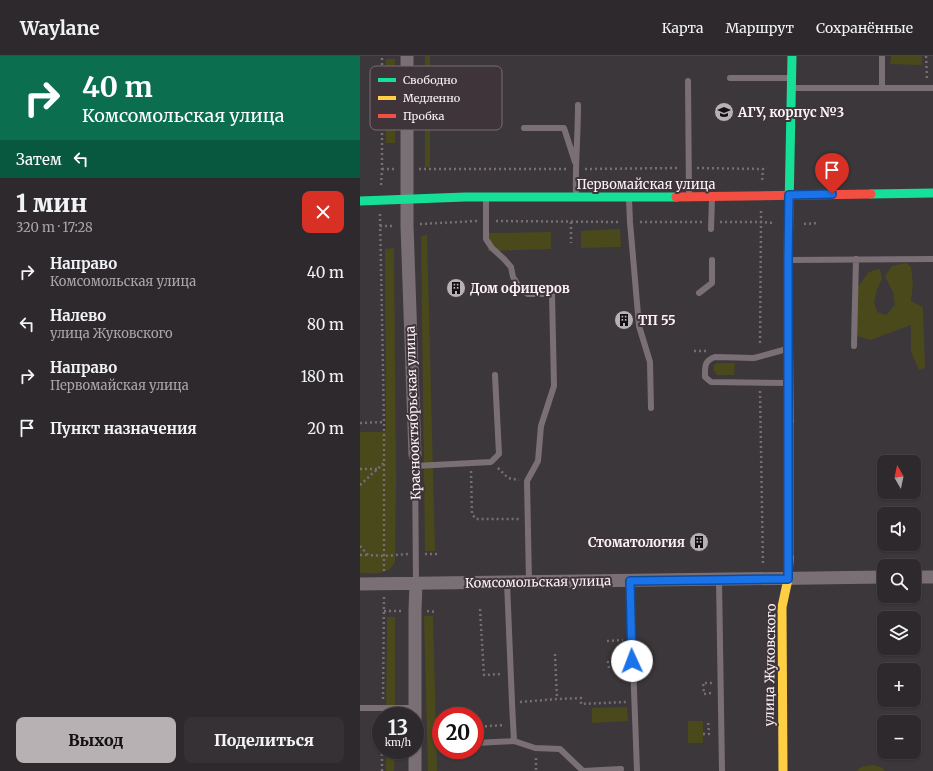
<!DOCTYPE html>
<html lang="ru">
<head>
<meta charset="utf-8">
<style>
  :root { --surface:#2d292c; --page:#353134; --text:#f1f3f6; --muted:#a7a6a9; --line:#484548; --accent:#b8b1b4 }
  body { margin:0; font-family:Merriweather,serif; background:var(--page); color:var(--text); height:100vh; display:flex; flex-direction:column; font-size:15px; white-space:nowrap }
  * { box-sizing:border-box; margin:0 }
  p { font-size:13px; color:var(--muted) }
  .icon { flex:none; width:22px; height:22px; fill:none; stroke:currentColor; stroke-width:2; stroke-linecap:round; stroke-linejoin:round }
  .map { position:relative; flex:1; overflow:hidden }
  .drawer { display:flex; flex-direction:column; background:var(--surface); width:360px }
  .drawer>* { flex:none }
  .guide { background:#0b6e4f; color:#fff; overflow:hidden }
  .needle { width:26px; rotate:351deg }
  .fabs { position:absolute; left:517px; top:399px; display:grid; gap:8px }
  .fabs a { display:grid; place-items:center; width:44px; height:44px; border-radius:8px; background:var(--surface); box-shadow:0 1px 3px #0004,0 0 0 1px var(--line); font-size:20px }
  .speed { position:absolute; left:12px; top:651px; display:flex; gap:8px; font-size:20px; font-weight:700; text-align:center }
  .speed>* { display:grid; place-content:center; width:52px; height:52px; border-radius:50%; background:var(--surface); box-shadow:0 1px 3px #0004,0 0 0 1px var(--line); line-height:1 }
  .speed small { font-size:10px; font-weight:400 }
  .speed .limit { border:6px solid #d22; background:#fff; color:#111 }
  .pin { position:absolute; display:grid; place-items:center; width:34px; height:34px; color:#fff; margin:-41px -17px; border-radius:50% 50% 50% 0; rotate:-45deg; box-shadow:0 0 4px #0007 }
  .pin .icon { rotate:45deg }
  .me { position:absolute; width:44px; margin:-22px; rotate:358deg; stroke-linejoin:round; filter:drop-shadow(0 0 3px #0008) }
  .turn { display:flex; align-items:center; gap:14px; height:84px; padding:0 16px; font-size:18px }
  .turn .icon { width:52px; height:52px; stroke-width:2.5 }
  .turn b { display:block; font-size:28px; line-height:34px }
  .then { display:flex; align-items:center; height:38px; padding:0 16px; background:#0003; gap:8px; font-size:15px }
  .round { display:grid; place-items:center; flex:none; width:42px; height:42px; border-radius:8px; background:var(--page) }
  .head { display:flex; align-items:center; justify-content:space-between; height:68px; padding:0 16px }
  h1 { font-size:24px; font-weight:800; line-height:30px }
  .action { display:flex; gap:8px; margin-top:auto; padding:8px 16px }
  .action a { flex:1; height:46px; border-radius:8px; background:var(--accent); color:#111; font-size:16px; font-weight:800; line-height:46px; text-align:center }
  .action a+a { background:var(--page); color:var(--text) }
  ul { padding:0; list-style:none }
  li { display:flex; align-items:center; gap:12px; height:52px; padding:0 16px }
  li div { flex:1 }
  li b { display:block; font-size:15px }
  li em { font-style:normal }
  header { display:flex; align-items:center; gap:24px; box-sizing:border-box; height:56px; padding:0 20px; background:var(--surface); border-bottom:1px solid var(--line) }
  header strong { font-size:19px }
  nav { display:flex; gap:22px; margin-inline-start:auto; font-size:14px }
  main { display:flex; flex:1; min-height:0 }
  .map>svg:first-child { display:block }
  .green { fill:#49491b }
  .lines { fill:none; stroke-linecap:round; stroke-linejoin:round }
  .path { stroke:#776e73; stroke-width:2.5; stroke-dasharray:2 3; stroke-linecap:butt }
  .lane { stroke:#7b6f76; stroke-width:6 }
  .street { stroke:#7b6f76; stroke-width:13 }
  .fast { stroke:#16e098; stroke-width:9 }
  .slow { stroke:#ffcf43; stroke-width:9 }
  .jam { stroke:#f24e42; stroke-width:9 }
  .route-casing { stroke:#114b97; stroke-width:10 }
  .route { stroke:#1a73e8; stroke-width:7 }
  .labels { text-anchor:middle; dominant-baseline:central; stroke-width:4; stroke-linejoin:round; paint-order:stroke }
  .poi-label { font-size:13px; font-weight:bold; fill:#faf3f6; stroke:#3f343a; text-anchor:start }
  .street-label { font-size:13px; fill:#faf3f6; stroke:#3f343a }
  .key { fill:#3f343a; stroke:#776d72; stroke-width:1 }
  .key-label { font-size:11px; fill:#faf3f6 }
</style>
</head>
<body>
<header>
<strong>Waylane</strong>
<nav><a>Карта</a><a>Маршрут</a><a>Сохранённые</a></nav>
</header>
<main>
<section class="drawer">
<div class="guide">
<div class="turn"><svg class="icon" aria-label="right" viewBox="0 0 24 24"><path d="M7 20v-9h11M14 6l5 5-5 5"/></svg><div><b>40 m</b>Комсомольская улица</div></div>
<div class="then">Затем<svg class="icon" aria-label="left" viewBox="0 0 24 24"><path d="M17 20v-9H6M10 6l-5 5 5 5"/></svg></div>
</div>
<div class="head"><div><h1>1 мин</h1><p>320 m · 17:28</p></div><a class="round" style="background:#d93025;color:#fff"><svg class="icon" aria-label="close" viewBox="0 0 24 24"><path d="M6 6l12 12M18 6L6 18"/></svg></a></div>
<ul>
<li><svg class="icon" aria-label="right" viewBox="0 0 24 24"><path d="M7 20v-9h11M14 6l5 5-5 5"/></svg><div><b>Направо</b><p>Комсомольская улица</p></div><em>40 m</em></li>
<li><svg class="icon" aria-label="left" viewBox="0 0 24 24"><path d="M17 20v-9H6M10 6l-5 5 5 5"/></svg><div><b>Налево</b><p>улица Жуковского</p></div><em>80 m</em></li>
<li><svg class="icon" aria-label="right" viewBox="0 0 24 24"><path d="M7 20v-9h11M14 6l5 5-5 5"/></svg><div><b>Направо</b><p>Первомайская улица</p></div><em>180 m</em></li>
<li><svg class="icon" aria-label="arrive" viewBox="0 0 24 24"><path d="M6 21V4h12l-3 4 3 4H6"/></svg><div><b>Пункт назначения</b></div><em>20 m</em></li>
</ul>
<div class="action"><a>Выход</a><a>Поделиться</a></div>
</section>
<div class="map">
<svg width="573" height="715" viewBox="0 0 573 715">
  <rect width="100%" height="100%" fill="#3c373a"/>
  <path class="green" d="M65,0H70V111H65Z
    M531,0H562V9L530,8Z
    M26,3H35V87H26Z
    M260,173L261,191L221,192V175Z
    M191,176V193L128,195V177Z
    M67,179L75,495H65L61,180Z
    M34,192L36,423L35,506C29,520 13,517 0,517V376H26L25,193Z
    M546,207L551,211L553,228L551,245L563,251L565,312L559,314L551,296V269L510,284L491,278L492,239L508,217L514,214L520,213L522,223L517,233L514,246L517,256L526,259L535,249L533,236L525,220L532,210Z
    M357,307H375L374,319H357L354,315V309Z
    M64,560H73L77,715H68Z
    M27,561H35V660H26Z
    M267,651L268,665L232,667V652Z
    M328,665H343V687H328Z
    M26,694H35L34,715H26Z
    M514,709L522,712L525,715H497C501,709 507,710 514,709Z"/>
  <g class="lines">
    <path class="path" d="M566,0L567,23
      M337,112L403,113L402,126
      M22,113H34
      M59,113H208
      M225,113L320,112
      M21,129L22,113V0
      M401,155V166L415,167
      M20,158L24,366V515
      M136,165L261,166
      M211,166V187
      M280,166H343
      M360,166H401L400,290
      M60,168L117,165
      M444,168L458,167
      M20,170H35
      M334,295H346
      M400,335L403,510
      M0,367L24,366
      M138,412L148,422L159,424
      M0,413H18
      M111,415L112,458L116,463H159
      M0,429L24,407
      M0,490L8,499L24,500L48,498
      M65,498H78
      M0,499H7
      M120,553L124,619L141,618
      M24,555H42
      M67,555L76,556
      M247,585L263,584
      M195,598L197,643
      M249,612L248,606L264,605
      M351,637L344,638L343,627H352
      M23,643L24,540
      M160,646L197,643L221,642V648L266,646
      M80,668H81
      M115,671L145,669
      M343,678H349L348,665
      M80,688H81
      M176,702V715
      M22,715V694"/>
    <path class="lane" d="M370,22H430
      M328,25L329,139
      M433,32H573
      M522,32V0
      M164,72H204L215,106
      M216,140C215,109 218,80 218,49
      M126,143V183L132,192L144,203L151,211L153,221L160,232L168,238H192L194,330L181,370L178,405L167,425L169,526
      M269,143L270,166L279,270L290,306L291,352
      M351,173L352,142
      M430,204L573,203
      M339,237L352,227V204
      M494,290L496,203
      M427,293L394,302L355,301C344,305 345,310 345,321L351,326L428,327
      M55,406L56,527
      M55,410L131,406L139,398L135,319
      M359,523L362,715
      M270,525L277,715
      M147,526L152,647L154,685L175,692L200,693L223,715
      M0,652H55
      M115,687L154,685
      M223,715L261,713"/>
    <path class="street" d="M47,0V170L55,399
      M554,521H573
      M0,528L524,521
      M55,715V555L56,527"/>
    <path class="fast" d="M511,138L573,137
      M0,145L105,141H316
      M429,365L428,204L432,0"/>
    <path class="slow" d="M423,715L422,551L428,523L429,501"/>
    <path class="jam" d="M316,141L511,138
      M429,365V501"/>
  </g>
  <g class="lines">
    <g class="route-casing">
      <path id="route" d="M272,605L270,525L428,523V204L429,139L472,138"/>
    </g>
    <use href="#route" class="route"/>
  </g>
  <defs>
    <g id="university-disc" transform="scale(1)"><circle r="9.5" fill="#b8b1b4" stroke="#3f343a"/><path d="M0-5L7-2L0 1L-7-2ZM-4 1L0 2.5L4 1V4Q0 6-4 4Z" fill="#111"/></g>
    <g id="building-disc" transform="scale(1)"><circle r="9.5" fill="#b8b1b4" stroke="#3f343a"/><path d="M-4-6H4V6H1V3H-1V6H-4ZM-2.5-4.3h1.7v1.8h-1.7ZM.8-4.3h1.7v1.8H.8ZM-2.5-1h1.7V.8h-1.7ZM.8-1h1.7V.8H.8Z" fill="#111"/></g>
  </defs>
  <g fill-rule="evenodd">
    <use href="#university-disc" x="364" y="56"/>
    <use href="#building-disc" x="96" y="232"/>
    <use href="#building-disc" x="264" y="264"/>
    <use href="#building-disc" x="339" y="486"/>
  </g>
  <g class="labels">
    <g class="poi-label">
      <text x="378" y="56">АГУ, корпус №3</text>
      <text x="110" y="232">Дом офицеров</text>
      <text x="278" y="264">ТП 55</text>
      <text x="325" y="486" text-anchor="end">Стоматология</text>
    </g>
    <g class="street-label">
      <text x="286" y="128">Первомайская улица</text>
      <text transform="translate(53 357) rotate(-92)">Краснооктябрьская улица</text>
      <text transform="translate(178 526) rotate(-1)">Комсомольская улица</text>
      <text transform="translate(410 609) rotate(-89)">улица Жуковского</text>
    </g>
  </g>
  <rect x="10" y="10" width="132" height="64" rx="6" class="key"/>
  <rect x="18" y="22" width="18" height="4" fill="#16e098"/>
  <rect x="18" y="40" width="18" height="4" fill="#ffcf43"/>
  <rect x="18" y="58" width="18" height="4" fill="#f24e42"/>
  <g class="key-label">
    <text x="43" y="28">Свободно</text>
    <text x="43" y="46">Медленно</text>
    <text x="43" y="64">Пробка</text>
  </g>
</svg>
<div class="fabs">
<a><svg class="needle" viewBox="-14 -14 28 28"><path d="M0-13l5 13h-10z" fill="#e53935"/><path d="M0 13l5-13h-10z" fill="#a7a6a9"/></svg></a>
<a><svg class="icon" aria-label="sound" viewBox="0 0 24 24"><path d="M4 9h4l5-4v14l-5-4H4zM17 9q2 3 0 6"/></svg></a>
<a><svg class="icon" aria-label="search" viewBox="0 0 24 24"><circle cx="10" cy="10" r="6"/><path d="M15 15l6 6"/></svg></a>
<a><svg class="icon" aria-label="layers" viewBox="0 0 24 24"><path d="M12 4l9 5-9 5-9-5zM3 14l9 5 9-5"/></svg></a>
<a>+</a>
<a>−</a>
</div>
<div class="speed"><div>13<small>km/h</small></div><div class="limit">20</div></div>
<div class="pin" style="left:472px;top:138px;background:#d93025"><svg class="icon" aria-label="arrive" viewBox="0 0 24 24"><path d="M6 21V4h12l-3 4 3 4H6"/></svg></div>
<svg class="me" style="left:272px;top:605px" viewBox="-20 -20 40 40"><circle r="19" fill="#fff"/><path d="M0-13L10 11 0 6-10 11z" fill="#1a73e8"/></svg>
</div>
</main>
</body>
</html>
